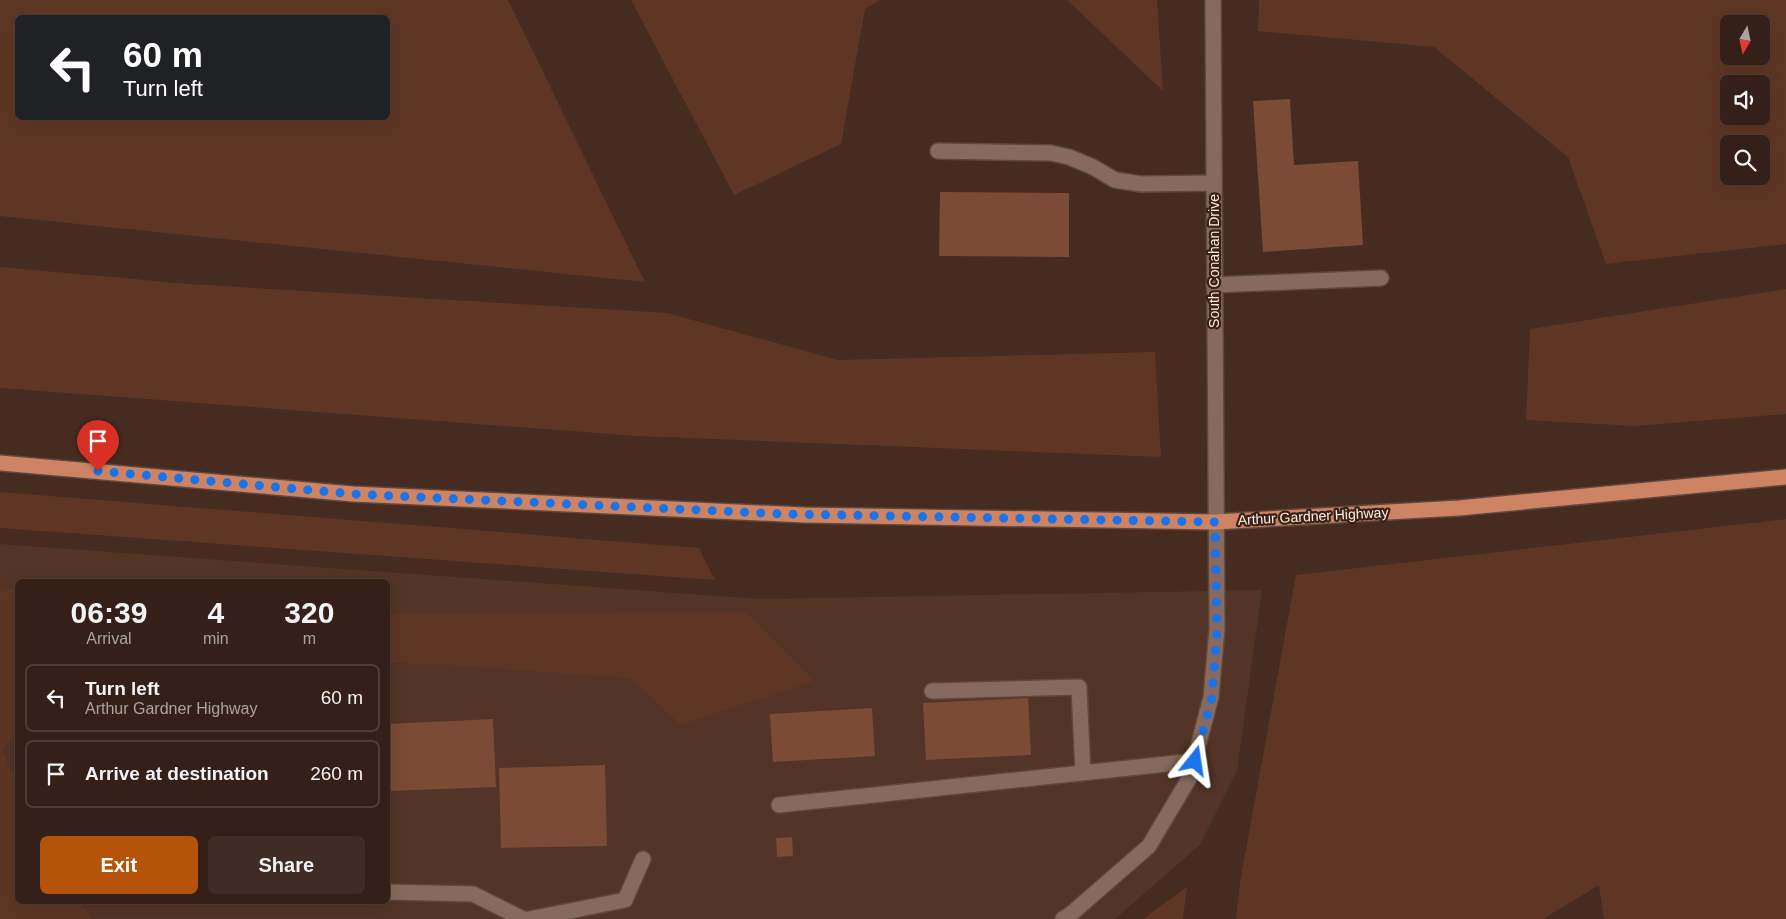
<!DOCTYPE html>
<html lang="en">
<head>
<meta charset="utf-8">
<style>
  :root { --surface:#342018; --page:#3f2d25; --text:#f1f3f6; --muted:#a9a3a2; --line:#4e3e37; --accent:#b45309 }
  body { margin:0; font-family:Helvetica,sans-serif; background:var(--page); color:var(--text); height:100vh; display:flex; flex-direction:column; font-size:19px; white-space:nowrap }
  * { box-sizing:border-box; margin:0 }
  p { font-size:16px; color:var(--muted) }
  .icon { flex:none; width:28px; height:28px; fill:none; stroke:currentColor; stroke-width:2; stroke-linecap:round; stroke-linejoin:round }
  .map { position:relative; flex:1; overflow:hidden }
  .sheet { position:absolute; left:15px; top:579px; width:375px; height:325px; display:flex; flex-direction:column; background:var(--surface); border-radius:8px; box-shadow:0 5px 20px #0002,0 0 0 1px var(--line) }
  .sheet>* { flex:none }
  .top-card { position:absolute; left:15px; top:15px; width:375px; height:105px; border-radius:8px; box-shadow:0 5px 20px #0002,0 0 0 1px var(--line); background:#202124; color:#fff; overflow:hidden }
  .needle { width:32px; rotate:189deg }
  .buttons { position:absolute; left:1720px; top:15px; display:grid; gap:10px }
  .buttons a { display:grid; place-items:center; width:50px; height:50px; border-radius:8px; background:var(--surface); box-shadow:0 5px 20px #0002,0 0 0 1px var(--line); font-size:25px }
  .pin { position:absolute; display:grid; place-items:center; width:42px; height:42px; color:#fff; margin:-51px -21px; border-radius:50% 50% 50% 0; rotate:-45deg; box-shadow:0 0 5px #0007 }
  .pin .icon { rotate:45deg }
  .me { position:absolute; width:55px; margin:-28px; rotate:15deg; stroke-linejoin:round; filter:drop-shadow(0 0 4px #0008) }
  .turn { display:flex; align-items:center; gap:18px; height:105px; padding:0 25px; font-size:22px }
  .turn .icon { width:65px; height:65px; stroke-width:2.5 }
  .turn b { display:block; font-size:35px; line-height:42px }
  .eta { display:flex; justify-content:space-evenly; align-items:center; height:85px; text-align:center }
  .eta b { font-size:30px; font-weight:600; line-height:35px }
  .action { display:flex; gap:10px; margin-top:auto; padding:10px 25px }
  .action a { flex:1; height:58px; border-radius:8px; background:var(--accent); color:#fff; font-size:20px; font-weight:600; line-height:58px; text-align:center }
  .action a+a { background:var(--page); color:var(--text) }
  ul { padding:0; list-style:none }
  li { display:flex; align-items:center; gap:15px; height:68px; margin:0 10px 8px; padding:0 15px; border:2px solid var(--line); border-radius:8px }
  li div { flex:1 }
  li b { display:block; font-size:19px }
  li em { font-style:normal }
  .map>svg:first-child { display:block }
  .built { fill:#533426; fill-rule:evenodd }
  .green { fill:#5f3624; fill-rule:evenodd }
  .building { fill:#7b4b35 }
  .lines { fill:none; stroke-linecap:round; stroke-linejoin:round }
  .minor-casing { stroke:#5d473e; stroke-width:18 }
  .major-casing { stroke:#5d473e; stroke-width:18 }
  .minor { stroke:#876a5d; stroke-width:15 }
  .major { stroke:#ce8362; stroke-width:15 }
  .route { stroke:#1a73e8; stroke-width:9; stroke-dasharray:0 16.2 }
  .labels { text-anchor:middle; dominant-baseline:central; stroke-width:4.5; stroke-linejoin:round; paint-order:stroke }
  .street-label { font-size:14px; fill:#feede5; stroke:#3a2116 }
</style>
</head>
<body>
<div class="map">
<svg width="1786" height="919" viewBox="0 0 1786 919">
  <rect width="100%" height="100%" fill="#452b20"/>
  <path class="built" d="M0,544L760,599L1262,590L1237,771L1200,845L1115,919H0ZM18,581H388V901H18Z"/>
  <path class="green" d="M0,0H508L645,282L0,216ZM18,18H388V118H18Z
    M631,0H880L865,9L841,144L734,195Z
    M1067,0H1157L1163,91Z
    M1259,0H1786V244L1606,264L1568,157L1434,47L1258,31ZM1729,24H1761V56H1729ZM1729,84H1761V116H1729ZM1729,144H1761V176H1729Z
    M0,267L189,284L667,313L838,360L1155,352L1161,457L636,436L0,388Z
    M1786,289V414L1634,426L1526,420L1530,329Z
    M0,492L699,548L715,580L0,528Z
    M1786,519V919H1604L1599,885L1543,919H1236L1240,882L1296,575Z
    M0,588L17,590V733L2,750L17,784L18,901H78L92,919H0Z
    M747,612L814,681L681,725L630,678L437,664L388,663V614Z
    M1187,887L1183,919H1143Z"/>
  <path class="building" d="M1290,99L1294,165L1358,161L1363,245L1263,252L1253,101Z
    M940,192L1069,193V257L939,256Z
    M1028,698L1031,755L926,760L923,703Z
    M872,708L875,756L773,762L770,714Z
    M493,719L496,787L388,791V724Z
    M605,765L607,846L501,848L499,768Z
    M792,837L793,856L777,857L776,838Z"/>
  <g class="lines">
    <g class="minor-casing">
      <path id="minor" d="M938,151L1051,153L1069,157L1093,167L1115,180L1141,184L1214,183
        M1214,285L1381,278
        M932,691L1079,687L1083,773
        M779,805L1195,761
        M388,892L473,894L523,919
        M529,919L625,900L643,859
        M1063,919L1072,913L1149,846L1190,777L1211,697L1217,629L1213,0"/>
    </g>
    <g class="major-casing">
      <path id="major" d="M0,463L353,494L804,515L1215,522L1459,508L1786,477"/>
    </g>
    <use href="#minor" class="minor"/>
    <use href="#major" class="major"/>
  </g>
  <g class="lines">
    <path class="route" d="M98,471L353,494L785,514L1215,522L1217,630L1212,697L1195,761"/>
  </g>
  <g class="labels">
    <g class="street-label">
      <text transform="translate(1214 261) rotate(-90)">South Conahan Drive</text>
      <text transform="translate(1313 516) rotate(-3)">Arthur Gardner Highway</text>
    </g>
  </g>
</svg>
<div class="buttons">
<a><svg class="needle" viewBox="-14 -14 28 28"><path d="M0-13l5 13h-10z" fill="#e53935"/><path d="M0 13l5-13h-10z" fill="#a9a3a2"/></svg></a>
<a><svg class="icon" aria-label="sound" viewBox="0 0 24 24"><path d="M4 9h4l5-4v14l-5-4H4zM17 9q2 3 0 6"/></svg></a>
<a><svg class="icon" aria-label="search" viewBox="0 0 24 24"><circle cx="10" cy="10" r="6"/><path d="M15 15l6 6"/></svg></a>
</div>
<div class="pin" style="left:98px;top:471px;background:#d93025"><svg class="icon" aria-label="arrive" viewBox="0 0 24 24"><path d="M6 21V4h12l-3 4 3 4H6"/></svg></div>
<svg class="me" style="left:1195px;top:761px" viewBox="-20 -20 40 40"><path d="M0-17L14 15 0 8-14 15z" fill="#1a73e8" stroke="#fff" stroke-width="4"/></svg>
<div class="top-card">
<div class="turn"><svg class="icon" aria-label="left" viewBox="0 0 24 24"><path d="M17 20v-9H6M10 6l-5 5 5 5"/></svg><div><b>60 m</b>Turn left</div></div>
</div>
<section class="sheet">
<div class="eta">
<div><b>06:39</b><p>Arrival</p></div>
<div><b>4</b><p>min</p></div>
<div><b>320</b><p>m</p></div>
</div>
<ul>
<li><svg class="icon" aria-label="left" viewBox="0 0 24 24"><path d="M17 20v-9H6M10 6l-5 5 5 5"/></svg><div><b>Turn left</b><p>Arthur Gardner Highway</p></div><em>60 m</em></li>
<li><svg class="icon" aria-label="arrive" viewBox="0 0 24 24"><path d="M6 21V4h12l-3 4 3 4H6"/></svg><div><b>Arrive at destination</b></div><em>260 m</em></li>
</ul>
<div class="action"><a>Exit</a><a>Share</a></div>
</section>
</div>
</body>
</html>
